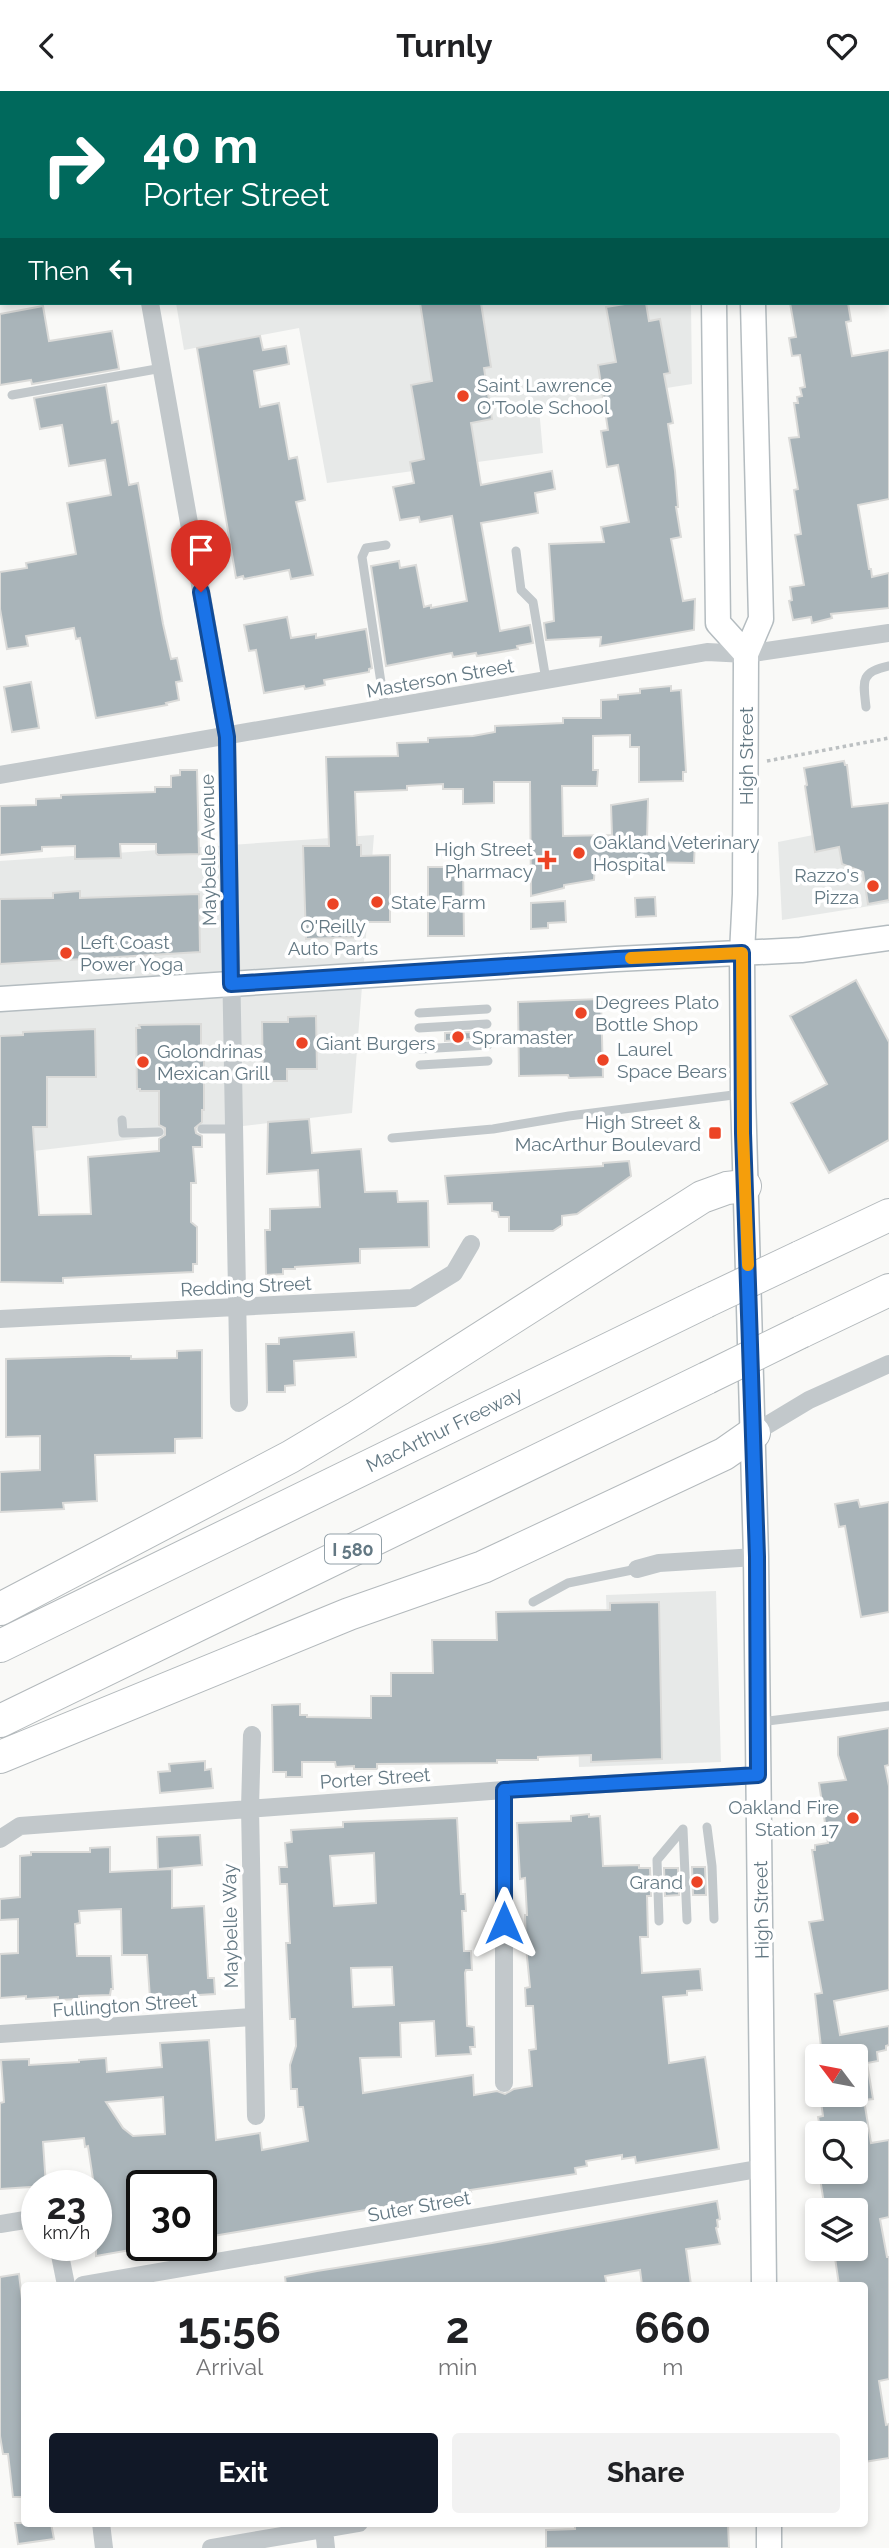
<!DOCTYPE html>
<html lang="en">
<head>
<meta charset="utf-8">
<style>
  :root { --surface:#fff; --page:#f2f2f2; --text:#202124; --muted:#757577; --accent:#111827 }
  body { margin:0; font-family:Raleway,sans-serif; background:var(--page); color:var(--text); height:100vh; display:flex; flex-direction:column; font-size:26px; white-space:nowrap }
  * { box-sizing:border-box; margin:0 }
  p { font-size:23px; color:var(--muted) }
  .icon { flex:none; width:38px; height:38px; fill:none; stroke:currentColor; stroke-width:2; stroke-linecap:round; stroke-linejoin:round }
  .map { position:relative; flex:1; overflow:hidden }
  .sheet { position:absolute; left:21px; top:2191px; width:847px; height:245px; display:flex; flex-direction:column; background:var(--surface); border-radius:7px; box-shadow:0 4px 10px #0003 }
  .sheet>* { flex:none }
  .hud { position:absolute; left:0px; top:0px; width:889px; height:214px; box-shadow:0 4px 10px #0003; background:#00695c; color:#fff; overflow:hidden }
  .needle { width:46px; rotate:302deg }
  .fabs { position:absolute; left:805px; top:1953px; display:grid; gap:14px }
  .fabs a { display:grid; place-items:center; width:63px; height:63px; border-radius:7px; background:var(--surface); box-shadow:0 4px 10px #0003; font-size:35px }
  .speed { position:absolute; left:21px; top:2079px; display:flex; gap:14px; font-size:35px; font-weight:700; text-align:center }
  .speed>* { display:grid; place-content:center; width:91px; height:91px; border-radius:50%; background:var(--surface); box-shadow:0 4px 10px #0003; line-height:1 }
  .speed small { font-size:18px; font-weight:400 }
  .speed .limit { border:4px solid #111; border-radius:10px; background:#fff; color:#111 }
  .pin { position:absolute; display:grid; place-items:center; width:60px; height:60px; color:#fff; margin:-72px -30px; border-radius:50% 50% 50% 0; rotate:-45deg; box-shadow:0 0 7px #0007 }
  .pin .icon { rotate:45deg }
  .me { position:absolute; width:77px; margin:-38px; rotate:0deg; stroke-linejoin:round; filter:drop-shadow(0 0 5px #0008) }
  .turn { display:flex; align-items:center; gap:24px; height:147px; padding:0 28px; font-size:32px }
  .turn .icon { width:91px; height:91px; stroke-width:2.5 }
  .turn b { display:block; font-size:49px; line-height:60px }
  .then { display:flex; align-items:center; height:66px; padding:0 28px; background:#0003; gap:14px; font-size:26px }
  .eta { display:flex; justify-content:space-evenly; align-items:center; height:119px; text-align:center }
  .eta b { font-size:42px; font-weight:700; line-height:49px }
  .action { display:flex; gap:14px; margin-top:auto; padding:14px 28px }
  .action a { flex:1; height:80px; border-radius:7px; background:var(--accent); color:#fff; font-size:28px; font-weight:700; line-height:80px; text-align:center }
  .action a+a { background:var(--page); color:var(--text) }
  header { display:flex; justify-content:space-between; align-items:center; height:91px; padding:0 28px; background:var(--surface); font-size:32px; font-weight:700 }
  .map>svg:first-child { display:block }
  .built { fill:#e7e9e8 }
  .building { fill:#a9b4b9; stroke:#dbdbd9; stroke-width:2; fill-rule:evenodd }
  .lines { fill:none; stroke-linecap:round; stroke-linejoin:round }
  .secondary-casing { stroke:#b4bcc0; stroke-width:27 }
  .highway-casing { stroke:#b3b9bc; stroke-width:34 }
  .path { stroke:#bcc0c2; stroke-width:3.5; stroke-dasharray:3.5 3.5; stroke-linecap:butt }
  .lane { stroke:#c2c8cb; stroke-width:9 }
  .street { stroke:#c2c8cb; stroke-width:18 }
  .secondary { stroke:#fff; stroke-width:24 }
  .highway { stroke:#fff; stroke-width:32 }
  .highway-bridge-casing { stroke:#b3b9bc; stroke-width:34; stroke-linecap:butt }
  .highway-bridge { stroke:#fff; stroke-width:32 }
  .route-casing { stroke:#114b97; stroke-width:18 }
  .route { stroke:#1a73e8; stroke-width:12 }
  .slow { stroke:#f59e0b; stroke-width:12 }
  .poi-dot { fill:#ec4425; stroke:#fff; stroke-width:2.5 }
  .labels { text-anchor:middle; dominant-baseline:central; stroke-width:7; stroke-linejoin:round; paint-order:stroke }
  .shield { fill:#fff; stroke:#92a0a8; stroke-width:2 }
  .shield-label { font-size:18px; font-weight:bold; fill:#637883 }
  .poi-label { font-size:19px; fill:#637883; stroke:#fff; text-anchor:start }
  .street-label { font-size:19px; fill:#637883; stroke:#fff }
</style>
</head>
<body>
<header><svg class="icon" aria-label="back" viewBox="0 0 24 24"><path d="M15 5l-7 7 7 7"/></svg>Turnly<svg class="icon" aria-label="heart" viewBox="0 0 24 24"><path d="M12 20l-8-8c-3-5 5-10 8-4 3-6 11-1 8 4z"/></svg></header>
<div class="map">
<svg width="889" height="2457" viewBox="0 0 889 2457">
  <rect width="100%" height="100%" fill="#f9f9f7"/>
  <path class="built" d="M176,212H691L692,293L539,317L543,362L327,392L299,237L184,259Z
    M889,729V812L782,829L778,751Z
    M374,744L352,1022L0,1064V770Z
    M716,1500L721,1671L579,1676L576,1595L609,1593L606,1504Z"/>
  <path class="building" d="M420,212H481L491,276L484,277L492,328L471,332L481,394L552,380L555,398L535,402L538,422L481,432L500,540L530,534L533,552L517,555L518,558L477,565L476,562L453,566L452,562L386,575L371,475L399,470L400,477L416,474L424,516L431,514V517L467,510L452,425L420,431L419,426L400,429L393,396L414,392L410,371L424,368L411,294L432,290Z
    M631,212H646L649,230L660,228L670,282L664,283L673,332L668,333L675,380L678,416H676L681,446L671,448L683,510L695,508L694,539L600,555L601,546L546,549L544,532L554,530L549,453L604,451L601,436L629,431L618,374L607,376L601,340L608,339L598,274L616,271L606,216Z
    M790,212H848L851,230L846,231L852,265L889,259V408L858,414L869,478H871L872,486L889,482V517L831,523L832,527L812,532L811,526L793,529L789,510L792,509L790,496L804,494L795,444L801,443L794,399L798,398L789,347L799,346L794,312H798L797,306L802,305L800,297L805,296L800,264L792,265L789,247L796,246Z
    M43,215L49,250L112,240L119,278L32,293L31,289L0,294V223Z
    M260,245L263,259L286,255L289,273L254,280L260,316L279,312L289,368L297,366L305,409L296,411L313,484L291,488L289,479L244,488L243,485L236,487L197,257Z
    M106,294L112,332L118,330L129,394L138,392L163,533L171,568L177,567L182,590L176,591L179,609L166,612L167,614L96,627L80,547L76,548L74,537L26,545L28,555L7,558L0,518V481L27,477L26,472L76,463L67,412L111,404L105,369L69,375L62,334L40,338L34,307Z
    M287,526L291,547L316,543V547L366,538L372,577L369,578V581L324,589L325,594L305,598L304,595L264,602L256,559L249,560L244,534Z
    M31,591L39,637L12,641L4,596Z
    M671,595V600L681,599L686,681H683V690L639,691V656H630V644L593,645V679H598L597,695H562L563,745L612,744L611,714L648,708L647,749L695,751L694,772L646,771V775L630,780L595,773L594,789L564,794V797L531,805L530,691H494V712L463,713V698H443V693L407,695V699L355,701L357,754H361V765L390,764V831H362L363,846L306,848L303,755H329L326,666L398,665L397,652L428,651V647L473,645L495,641V635L563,632V627H601V609L618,608V604L640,602V598Z
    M844,670L845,674H847L852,716L889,712V809L868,813L863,781L842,773L839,756L815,761L805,695L807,694L804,677Z
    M180,679H197L199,763L158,764L156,762V753H120L121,767L75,768V755L42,756V760L0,764V715L36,714V708L61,707V704L155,701V696H171V685L180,684Z
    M428,776H463L464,845H428Z
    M80,800V807L199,803L200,861L0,873V808L53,807V802Z
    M655,806L656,825L636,826L635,807Z
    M565,810L566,831L548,832V837L531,838V812Z
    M856,889L889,951V1049L829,1082L791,1012L827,993L790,925Z
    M601,908L603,986L569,987L568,984L519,985L518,911Z
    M316,925L317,978H287V990H263L262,931H288V926Z
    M201,933V955H204V1019H202V1031L195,1037L196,1042L202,1045V1056H193L196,1092H191V1131L197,1136V1173H193V1181L63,1187V1192L0,1191V945L23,944V941L95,938L96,986H47V1036H33L39,1124L91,1123L88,1066L159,1060V1048L165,1044V1037L159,1034V1000H140V998H137L136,937H140L139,934Z
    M471,941V948L445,950V942Z
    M309,1028L312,1062L361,1058L365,1101L397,1100L398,1111L428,1110L429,1156L360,1158V1172L295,1176V1178H283V1183L266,1184L265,1139H270V1118L320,1116L318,1079L267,1083L268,1031Z
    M629,1070L631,1085L577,1123L562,1125V1134L553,1140H509V1126H499L498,1121L492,1120V1112L448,1113L445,1085L603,1075V1072Z
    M354,1241L356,1266L294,1270L295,1294L285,1295V1301H267L266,1253H279V1247Z
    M202,1259V1347L175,1348V1362L95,1364L97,1410L63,1412L64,1418L0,1421V1381L40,1379V1345L6,1346V1268L109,1265H131V1268L177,1267V1260Z
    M858,1409L860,1416L889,1411V1521L861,1526L845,1435L839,1436L835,1413Z
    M659,1511L662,1668L591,1671V1664L538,1666V1669H497V1672L377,1673V1678H354V1675L336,1676L335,1671H302V1686H286V1681H273L272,1614L300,1613V1624H307V1626L371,1627V1605H391V1582H433L432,1549H497L496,1521L610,1519V1512Z
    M889,1637V1674L885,1675L889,1695V1899L834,1910L840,1944L889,1935V1954L886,1955V1959L877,1961L878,1970L867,1972L873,2008L864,2009L871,2052L889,2049V2126L880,2128L887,2166H889V2288L879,2290L886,2334L889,2333V2367L864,2371V2194H839L835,2167L856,2164V2119H825L819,2081H856V2042H821L818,2026L823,2025L820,2004H856V1965H822L815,1903L822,1902L809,1831L823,1829L812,1759H815V1754L828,1752L819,1692L846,1689L838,1664V1646Z
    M205,1670V1679L211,1678L213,1697L160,1702L158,1681L170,1680L169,1673Z
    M589,1723V1726L600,1725L603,1775L639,1774V1777H650L651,1805H647L648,1846H640L642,1882L700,1878L702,1899L687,1900V1904L663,1906L669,1972L705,1966L719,2058L636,2072L635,2066L622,2068V2064L586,2070L587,2075L575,2077L576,2083L470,2099L471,2101L442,2106L201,2147V2095H142V2157L96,2165V2095H94L88,2055L85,2056L84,2047L43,2051L46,2095L0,2098V2012L4,2011L1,1969L29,1968V1974L79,1971V1969L106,1967L107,1981L162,1976L160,1952L209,1949L216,2049L260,2042L262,2059L308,2050L303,2016H298L297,1998H291L290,1974L296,1955L295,1928H290L286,1852H290L287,1793H280L279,1776H287L285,1752L292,1751L291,1739L343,1736V1731L457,1727L461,1803H465L466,1820H462L464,1860H471L472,1879H466L465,1882L467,1935L474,1936L475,1956H470L471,1963L436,1965L434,1930L400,1932L401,1966L360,1967L363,2002L473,1984L474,2004L497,2000L505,2003L514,1998L532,1995L529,1959L536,1958L533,1915H526L525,1897L530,1896L526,1856L525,1824H527L525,1787L520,1788L517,1732L571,1730V1725ZM374,1762L376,1812L334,1815L330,1765ZM392,1876L394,1914L353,1916L351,1877ZM163,2006L165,2043L133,2045L123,2037L106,2011Z
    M200,1744L202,1774L158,1778L157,1746Z
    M110,1756V1781L172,1778V1817L204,1815L208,1887H214L215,1903L150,1907L147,1864H122L121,1818L79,1820L80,1832L75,1833L77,1865H111L113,1898H111L110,1904L79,1905V1908L58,1909V1906L26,1908V1905L0,1907V1863L18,1862V1828L0,1829V1808L20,1806V1765L31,1764V1761H90V1757Z
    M692,1776H705L706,1804H693Z
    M664,1777H678L679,1804L665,1805Z
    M717,2110L720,2128L717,2129L718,2136L716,2137L720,2153L686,2158L691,2194H642L640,2179L605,2185L607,2194H286L285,2186L317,2180L492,2152Z
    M19,2183L24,2225V2406H13L8,2363H3L0,2345V2186Z
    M15,2432H51L54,2448L18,2453Z
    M728,2432L729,2457H546V2439L575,2438V2433Z"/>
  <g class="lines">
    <g class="secondary-casing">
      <path id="secondary" d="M750,0V2
        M713,2V0
        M714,212L718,532L746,563
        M753,212L761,528L746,563L745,803L742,862L743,1003L756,1466L764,2194
        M0,908L616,868L801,859L889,847
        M769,2432V2457"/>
    </g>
    <g class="highway-casing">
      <path id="highway" d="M800,1166L889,1124
        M801,1241L889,1199
        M0,1518L290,1366L357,1326L702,1106L727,1097L745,1095
        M0,1555L705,1211
        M0,1630L707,1287
        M0,1666L349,1523L483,1476L724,1363L754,1342"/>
    </g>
    <path class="path" d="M767,670L889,647"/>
    <path class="lane" d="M12,304L162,277
      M516,460L521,499L533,511L546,589
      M866,616C863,590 860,581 889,575
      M385,618L362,466L366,457L386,454
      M419,922L487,918
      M419,937L487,933
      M420,958L488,954
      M420,974L488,970
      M122,1029L123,1042L159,1041
      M202,1038H234
      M392,1047L493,1038L569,1025L741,1003
      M533,1511L568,1492L637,1478
      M760,1631L889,1615
      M707,1736L712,1775L714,1828
      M683,1738L687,1829
      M659,1830L657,1769L683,1738"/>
    <path class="street" d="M113,0V2
      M887,106H889
      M150,212L227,646L239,1312
      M0,684L707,561L746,563L889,542
      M0,1228L413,1207L454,1182L471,1153
      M754,1342L809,1309L889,1273
      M637,1478L659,1472L756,1466
      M252,1644L250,1717L256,2025
      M0,1748L20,1735L504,1699L758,1684
      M0,1943L252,1926
      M504,1992V1699
      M0,2133L37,2127
      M58,2154L66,2194
      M83,2194L763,2077
      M101,2432L104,2457
      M324,2438L326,2457
      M211,2457L359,2432"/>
    <use href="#secondary" class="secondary"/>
    <use href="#highway" class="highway"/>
    <g class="highway-bridge-casing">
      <path id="highway-bridge" d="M705,1211L800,1166
        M707,1287L801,1241"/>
    </g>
    <use href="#highway-bridge" class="highway-bridge"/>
  </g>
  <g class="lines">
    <g class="route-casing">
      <path id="route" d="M201,501L227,646L231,893L616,868L742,862L743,1042L757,1466L758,1684L504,1699V1832"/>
    </g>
    <use href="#route" class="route"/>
    <path class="slow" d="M631,867L742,862L743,1042L748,1174"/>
  </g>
  <g class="poi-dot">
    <circle cx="463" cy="305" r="7"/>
    <circle cx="579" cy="762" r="7"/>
    <path d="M543.5 758.5h7v7h7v7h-7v7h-7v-7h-7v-7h7z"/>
    <circle cx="873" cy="795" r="7"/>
    <circle cx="377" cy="811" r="7"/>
    <circle cx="333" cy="813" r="7"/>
    <circle cx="66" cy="862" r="7"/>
    <circle cx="581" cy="922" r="7"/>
    <circle cx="458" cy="946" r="7"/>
    <circle cx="302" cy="952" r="7"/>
    <circle cx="603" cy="969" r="7"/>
    <circle cx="143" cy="971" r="7"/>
    <rect x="708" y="1035" width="14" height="14" rx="3.5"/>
    <circle cx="853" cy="1727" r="7"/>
    <circle cx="697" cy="1791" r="7"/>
  </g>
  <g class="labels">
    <rect class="shield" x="325" y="1443.5" width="56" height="29" rx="5"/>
    <g class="shield-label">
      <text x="353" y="1458">I 580</text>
    </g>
    <g class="poi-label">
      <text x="477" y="294">Saint Lawrence<tspan x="477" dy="22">O'Toole School</tspan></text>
      <text x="593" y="751">Oakland Veterinary<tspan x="593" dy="22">Hospital</tspan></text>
      <text x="533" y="758" text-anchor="end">High Street<tspan x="533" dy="22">Pharmacy</tspan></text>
      <text x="859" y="784" text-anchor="end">Razzo's<tspan x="859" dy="22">Pizza</tspan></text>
      <text x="391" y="811">State Farm</text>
      <text x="333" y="835" text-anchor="middle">O'Reilly<tspan x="333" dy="22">Auto Parts</tspan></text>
      <text x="80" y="851">Left Coast<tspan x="80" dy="22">Power Yoga</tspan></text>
      <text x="595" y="911">Degrees Plato<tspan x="595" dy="22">Bottle Shop</tspan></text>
      <text x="472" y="946">Spramaster</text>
      <text x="316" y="952">Giant Burgers</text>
      <text x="617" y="958">Laurel<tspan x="617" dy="22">Space Bears</tspan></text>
      <text x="157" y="960">Golondrinas<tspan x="157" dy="22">Mexican Grill</tspan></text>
      <text x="701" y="1031" text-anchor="end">High Street &amp;<tspan x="701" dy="22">MacArthur Boulevard</tspan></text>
      <text x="839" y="1716" text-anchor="end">Oakland Fire<tspan x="839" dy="22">Station 17</tspan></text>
      <text x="683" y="1791" text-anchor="end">Grand</text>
    </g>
    <g class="street-label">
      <text transform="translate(440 587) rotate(-10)">Masterson Street</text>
      <text transform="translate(746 665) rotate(-90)">High Street</text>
      <text transform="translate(208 759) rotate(-91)">Maybelle Avenue</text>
      <text transform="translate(246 1195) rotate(-3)">Redding Street</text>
      <text transform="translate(444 1338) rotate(-26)">MacArthur Freeway</text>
      <text transform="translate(375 1687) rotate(-4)">Porter Street</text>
      <text transform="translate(761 1819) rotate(-91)">High Street</text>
      <text transform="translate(230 1835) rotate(-91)">Maybelle Way</text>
      <text transform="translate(125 1914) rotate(-4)">Fullington Street</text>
      <text transform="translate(419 2115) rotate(-10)">Suter Street</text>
    </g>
  </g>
</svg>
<div class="fabs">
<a><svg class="needle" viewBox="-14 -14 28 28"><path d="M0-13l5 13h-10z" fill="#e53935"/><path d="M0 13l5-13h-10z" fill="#757577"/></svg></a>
<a><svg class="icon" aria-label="search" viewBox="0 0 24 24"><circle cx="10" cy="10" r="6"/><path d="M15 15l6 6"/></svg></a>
<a><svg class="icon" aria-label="layers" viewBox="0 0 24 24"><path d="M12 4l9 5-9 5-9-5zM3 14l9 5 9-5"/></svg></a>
</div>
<div class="speed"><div>23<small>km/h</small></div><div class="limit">30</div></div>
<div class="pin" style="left:201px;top:501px;background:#d93025"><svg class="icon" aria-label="arrive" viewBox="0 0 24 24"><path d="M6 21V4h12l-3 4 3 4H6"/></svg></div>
<svg class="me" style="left:504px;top:1832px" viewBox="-20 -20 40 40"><path d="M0-17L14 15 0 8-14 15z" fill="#1a73e8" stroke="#fff" stroke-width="4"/></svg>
<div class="hud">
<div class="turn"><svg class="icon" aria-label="right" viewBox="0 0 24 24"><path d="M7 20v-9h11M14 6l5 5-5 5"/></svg><div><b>40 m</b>Porter Street</div></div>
<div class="then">Then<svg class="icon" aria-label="left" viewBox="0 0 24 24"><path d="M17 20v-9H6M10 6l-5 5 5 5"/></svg></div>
</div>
<section class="sheet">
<div class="eta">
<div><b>15:56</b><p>Arrival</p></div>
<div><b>2</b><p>min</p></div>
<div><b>660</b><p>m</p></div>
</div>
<div class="action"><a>Exit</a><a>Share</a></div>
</section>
</div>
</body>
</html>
